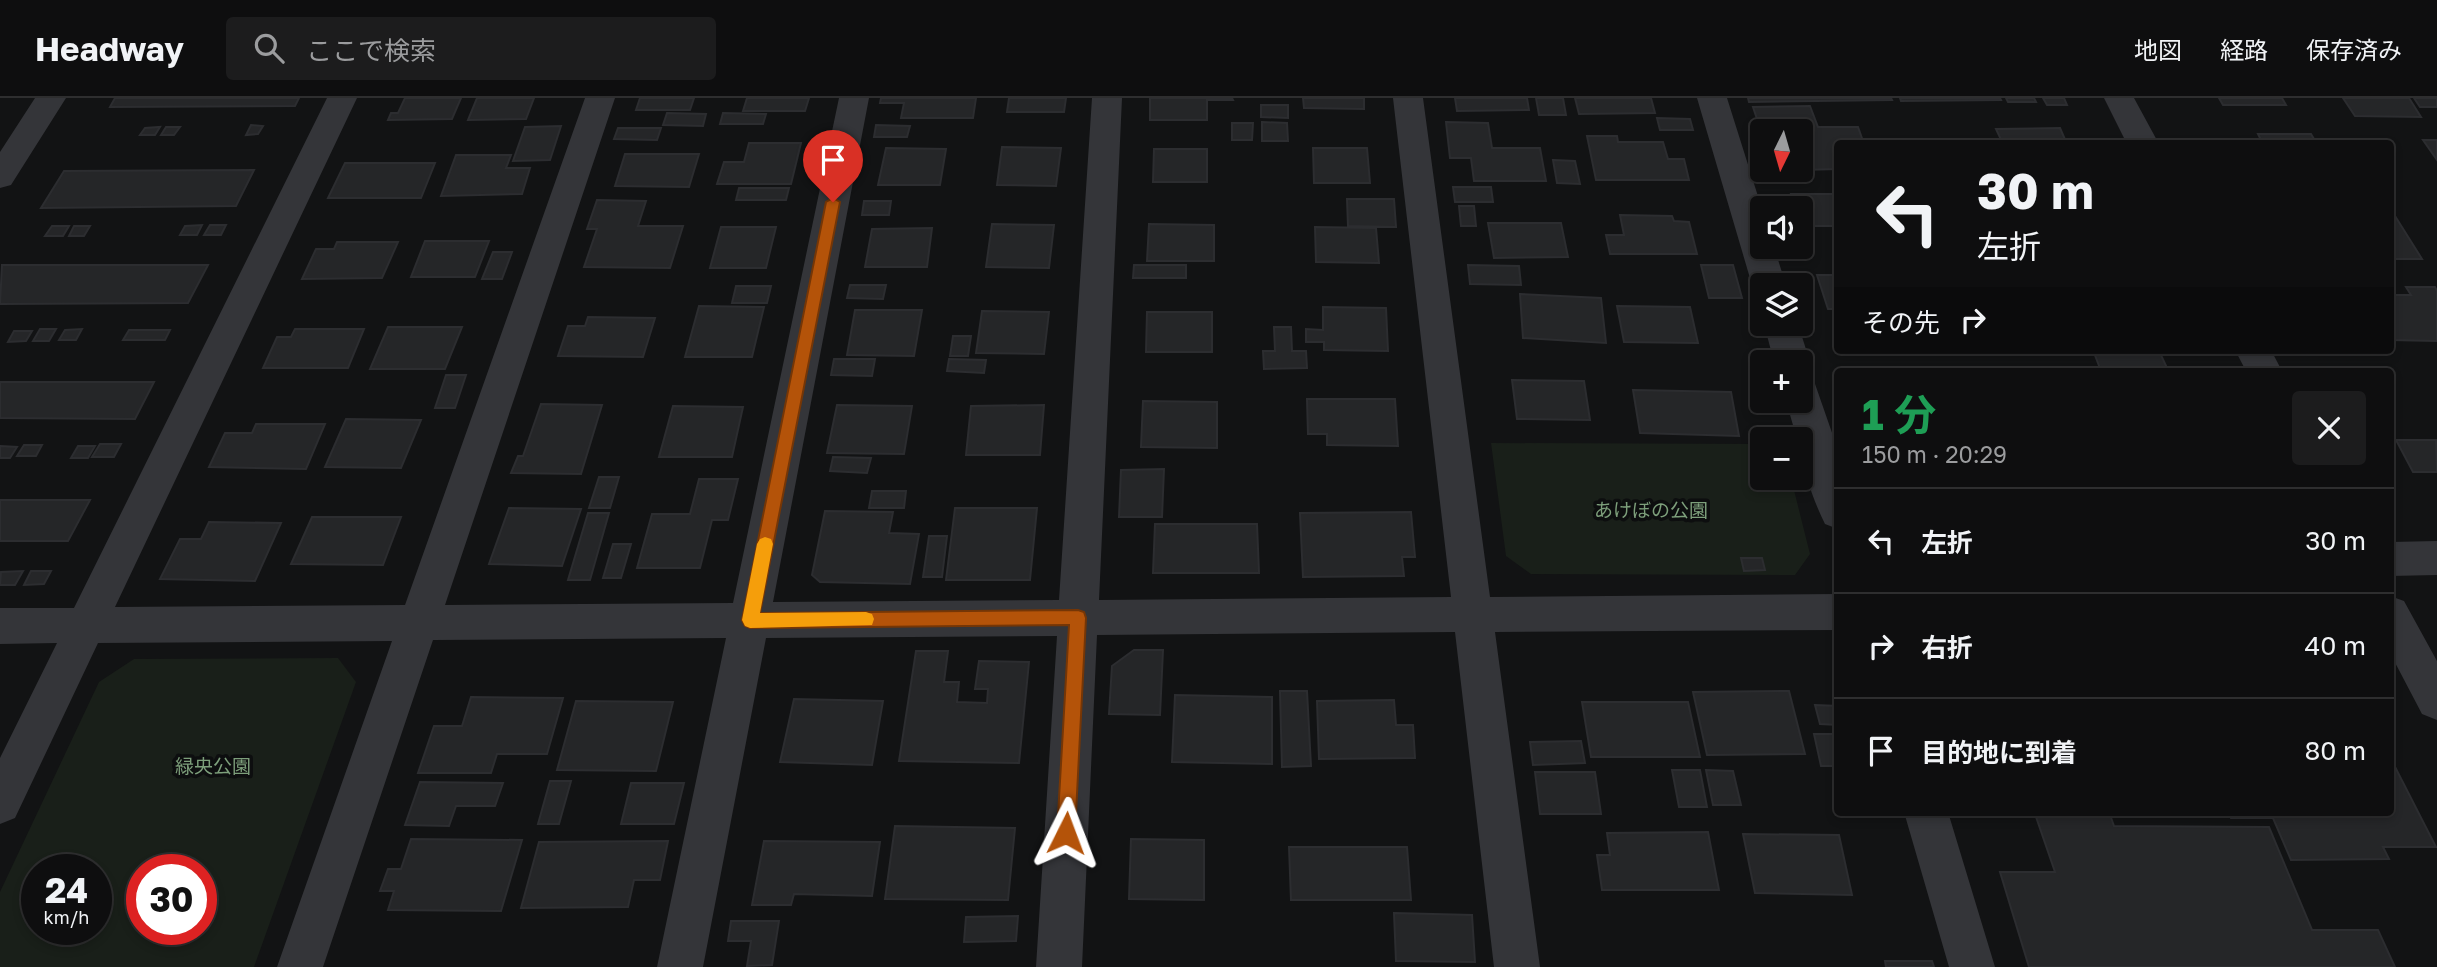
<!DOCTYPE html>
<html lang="ja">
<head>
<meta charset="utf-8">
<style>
  :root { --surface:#0e0e0f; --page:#1c1c1d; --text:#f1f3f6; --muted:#9b9c9e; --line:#2e2e2f }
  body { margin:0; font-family:"Golos Text","Noto Sans JP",sans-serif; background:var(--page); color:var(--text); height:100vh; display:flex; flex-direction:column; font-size:26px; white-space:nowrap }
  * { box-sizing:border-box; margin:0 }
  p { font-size:23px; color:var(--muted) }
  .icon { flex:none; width:38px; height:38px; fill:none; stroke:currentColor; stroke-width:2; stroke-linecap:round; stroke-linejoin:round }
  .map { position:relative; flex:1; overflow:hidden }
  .details { position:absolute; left:1834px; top:270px; width:560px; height:448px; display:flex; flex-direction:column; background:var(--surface); border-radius:7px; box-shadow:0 4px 10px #0003,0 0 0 2px var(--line) }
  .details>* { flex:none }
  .guide { position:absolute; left:1834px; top:42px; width:560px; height:214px; border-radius:7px; box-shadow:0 4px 10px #0003,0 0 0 2px var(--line); background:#0e0e0f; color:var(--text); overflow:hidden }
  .needle { width:46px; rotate:185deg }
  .controls { position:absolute; left:1750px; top:21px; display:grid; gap:14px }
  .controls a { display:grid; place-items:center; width:63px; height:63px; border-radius:7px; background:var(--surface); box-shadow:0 4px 10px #0003,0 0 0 2px var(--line); font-size:35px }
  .speed { position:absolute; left:21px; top:756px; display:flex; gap:14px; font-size:35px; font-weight:700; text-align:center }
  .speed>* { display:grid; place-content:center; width:91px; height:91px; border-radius:50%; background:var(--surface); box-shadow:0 4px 10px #0003,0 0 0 2px var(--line); line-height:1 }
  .speed small { font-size:18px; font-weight:400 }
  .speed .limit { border:10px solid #d22; background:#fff; color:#111 }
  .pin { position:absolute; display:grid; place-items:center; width:60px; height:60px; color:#fff; margin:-72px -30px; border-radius:50% 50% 50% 0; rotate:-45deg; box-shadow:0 0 7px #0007 }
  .pin .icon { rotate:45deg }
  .me { position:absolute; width:77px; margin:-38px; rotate:3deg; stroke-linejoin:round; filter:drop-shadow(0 0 5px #0008) }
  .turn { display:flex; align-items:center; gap:24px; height:147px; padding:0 28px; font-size:32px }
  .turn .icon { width:91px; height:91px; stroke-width:2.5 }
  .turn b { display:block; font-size:49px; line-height:60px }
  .then { display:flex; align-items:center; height:66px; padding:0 28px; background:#0003; gap:14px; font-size:26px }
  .round { display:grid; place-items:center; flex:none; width:74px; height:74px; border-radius:7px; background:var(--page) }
  .head { display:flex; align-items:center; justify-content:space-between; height:119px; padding:0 28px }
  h1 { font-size:42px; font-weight:700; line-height:52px; color:#1e9e55 }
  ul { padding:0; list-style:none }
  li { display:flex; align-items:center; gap:21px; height:105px; padding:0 28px; border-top:2px solid var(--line) }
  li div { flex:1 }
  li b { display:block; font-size:26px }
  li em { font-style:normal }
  header { display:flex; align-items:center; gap:42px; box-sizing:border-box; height:98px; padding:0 35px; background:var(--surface); border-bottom:2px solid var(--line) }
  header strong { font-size:33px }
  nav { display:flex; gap:38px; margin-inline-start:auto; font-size:24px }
  .search { width:490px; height:63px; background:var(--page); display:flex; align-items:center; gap:18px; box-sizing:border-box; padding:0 24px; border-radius:7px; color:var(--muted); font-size:26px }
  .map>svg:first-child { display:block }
  .green { fill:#191f19; fill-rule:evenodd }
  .building { fill:#252628; stroke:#2c2d30; stroke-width:2 }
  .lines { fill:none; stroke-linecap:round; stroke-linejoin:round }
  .street { fill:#343539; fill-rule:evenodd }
  .route { fill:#b45309; stroke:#753606; stroke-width:2 }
  .slow { fill:#f59e0b }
  .labels { text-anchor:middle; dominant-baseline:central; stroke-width:7; stroke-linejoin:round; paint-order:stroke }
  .park-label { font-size:19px; fill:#7d9f7b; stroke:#0d0e0f }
</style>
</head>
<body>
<header>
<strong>Headway</strong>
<div class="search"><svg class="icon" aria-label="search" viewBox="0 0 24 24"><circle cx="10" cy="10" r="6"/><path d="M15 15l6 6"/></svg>ここで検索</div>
<nav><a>地図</a><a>経路</a><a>保存済み</a></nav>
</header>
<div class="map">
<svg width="2437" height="869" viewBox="0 0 2437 869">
  <rect width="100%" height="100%" fill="#121314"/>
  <path class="green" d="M1491,345L1762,346V380H1791L1810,456L1795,477L1531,476L1506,458Z
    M338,560L356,584L254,869H0V794L99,584L134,561ZM37,772H96V831H37ZM142,772H201V831H142Z"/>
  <path class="building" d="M115,0H299L295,8L110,9Z
    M405,0H461L452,21L388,22L391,15H398Z
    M477,0H534L526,21L468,22Z
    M640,0H694L690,12H636Z
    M747,0H809L805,13H743Z
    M881,0H976L973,20H901L904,5H880Z
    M1009,0H1066L1064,14H1007Z
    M1150,0H1232L1233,2H1207V22H1150Z
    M1303,0H1364V11L1304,10Z
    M1455,0H1527L1529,12L1457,13Z
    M1536,0H1563L1566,17H1539Z
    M1575,0H1651L1655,15L1579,16Z
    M1748,0H1891L1892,2L1749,4Z
    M1900,0H2000L2001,2L1901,3Z
    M2006,0H2034L2036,4H2008Z
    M2043,0H2064L2067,7H2047Z
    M2219,0H2282L2286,7H2223Z
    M2343,0H2409L2421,19L2355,18Z
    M2414,0H2437V9H2420Z
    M1261,7H1288V20L1261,19Z
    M1810,8L1818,29H1858L1864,46H1838V71L1801,72V33H1762V36L1753,9Z
    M667,15L706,16L703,28L663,27Z
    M723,15L766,16L763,26H720Z
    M1657,20L1690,21L1693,32H1660Z
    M1262,24L1287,25L1288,43H1262Z
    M1446,24L1488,25L1492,50H1540L1546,83H1474L1471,60H1450Z
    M1232,25H1253L1252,42H1232Z
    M251,27L263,28L258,36L246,37Z
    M876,27L910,28L907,39H874Z
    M561,28L550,62L513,63L525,29Z
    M160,29L155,37H140L145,30Z
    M166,29H180L174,37H161Z
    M618,30H661L657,42L614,41Z
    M2060,30L2067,46H2003L1996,31Z
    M2258,36H2311L2317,46H2234L2232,42H2261Z
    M1587,38H1617L1618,44H1663L1668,61H1684L1689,82H1596Z
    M2423,42H2437V62Z
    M749,45H801L791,86H717L724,64H744Z
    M1002,49L1061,50L1056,88L997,87Z
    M886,50L946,51L940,87H878Z
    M1313,50H1367L1370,85H1314Z
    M1154,51H1207V84H1153Z
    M625,56H699L689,89L615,88Z
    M456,57H511L506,70H530L522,96L441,98Z
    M1553,62L1575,63L1580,86L1557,85Z
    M345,65H435L421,100H328Z
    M254,72L236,108L41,110L64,73Z
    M1453,89H1491L1493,104H1455Z
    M739,90H789L786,102H736Z
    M1791,96H1838V128H1801V110H1795Z
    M1347,101H1394L1396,129L1348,128Z
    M597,102L646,103L638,128H683L670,170L584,169L597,131H587Z
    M864,103H891L889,117H862Z
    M1459,108H1474L1476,128H1461Z
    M2390,110L2422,161H2390Z
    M1620,117L1672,118L1674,123L1689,124L1697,156H1610L1606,137H1624Z
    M1488,125H1561L1568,159L1494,160Z
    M992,126L1054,127L1049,170L986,169Z
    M1149,126L1214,127V163H1147Z
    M202,127L197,137H180L185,128Z
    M210,127H226L221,137H204Z
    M52,128H69L63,138H45Z
    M74,128H90L84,138H69Z
    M721,129H776L766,170H710Z
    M1315,129L1376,130L1379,165L1316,164Z
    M932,130L927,169H865L872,131Z
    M425,143H489L475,179H411Z
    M337,144H398L382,180L302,181L316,151H334Z
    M493,154H512L502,181H482Z
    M2,167H208L188,205L0,206Z
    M1134,167H1186V180H1133Z
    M1468,167L1519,168L1521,187L1470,186Z
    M1701,167H1733L1742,200H1709Z
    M1817,177H1838V211H1828Z
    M850,187H886L883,201L847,200Z
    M736,188H771L767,205H732Z
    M2406,189H2435L2437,193V243L2390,242V197H2411Z
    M1520,196L1601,200L1606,245L1523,240Z
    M699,208L764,209L752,259H685Z
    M1617,208L1690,209L1698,245L1624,244Z
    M1323,209L1386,210L1388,253L1324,252V244H1306V231L1323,232Z
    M855,212H922L914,258L847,257Z
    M982,213L1049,214L1044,256L976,255Z
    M1147,214H1212V254H1146Z
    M588,219L655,220L643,259L558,258L568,228H585Z
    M388,229H462L445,271H370Z
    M1274,229H1291L1292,253H1306L1307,270L1264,271L1263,253H1275Z
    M40,231H56L49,243H33Z
    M82,231L76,242H59L65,232Z
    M295,231H364L348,270H263L277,239H291Z
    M129,232H170L165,242H123Z
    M14,233H32L26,243L8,244Z
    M953,238H971L968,258H950Z
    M2093,252H2150L2151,255H2160L2168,272L2101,273Z
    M834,261H875L872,278L831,277Z
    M949,261L986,262L984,275L947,273Z
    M1849,269H2034L2035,273H1850Z
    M446,277H466L455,310H435Z
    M1512,282L1584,283L1590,322L1517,321Z
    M0,284H154L135,321L0,320Z
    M1633,292L1731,294L1739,338L1640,335Z
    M1307,301H1395L1398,348L1327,347V336H1308Z
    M1143,303L1217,304V350L1141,349Z
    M541,306L602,307L581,376L511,375L518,358H523Z
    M837,307L912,308L904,356L827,355Z
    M1044,307L1040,357H966L971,308Z
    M673,308L743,309L732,359H659Z
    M346,321L421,322L401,370L325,369Z
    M256,326H325L306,371L209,369L225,335H252Z
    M2396,342H2436L2437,374H2413Z
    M100,346H121L114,359H92Z
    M24,347H42L36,358H17Z
    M0,348L17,349L10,360H0Z
    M78,348H95L88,360H71Z
    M833,359L871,360L867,375L830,373Z
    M1164,371L1162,419H1119L1121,372Z
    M599,379H619L610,410H589Z
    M699,381H738L728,422H712L700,470H637L652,416H690Z
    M872,393H906L904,410H869Z
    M0,402H90L68,443H0Z
    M509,410L581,411L562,468L489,466Z
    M955,410H1037L1030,482H946Z
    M825,413L893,414L889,435L919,436L910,486L820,484L812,477Z
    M1411,414L1415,459H1402L1404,478L1303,479L1300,415Z
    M588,415H609L590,482H568Z
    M312,419H401L383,467L291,466Z
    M209,424L281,425L255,483L160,481L180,441H201Z
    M1155,426H1257L1259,475H1153Z
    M929,438H947L942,479H923Z
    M613,446H631L621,480H603Z
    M1741,460H1762L1765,472L1744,473Z
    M23,473L15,487H0L1,474Z
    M31,473H51L44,486L24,487Z
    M1134,552H1163L1160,617L1109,616L1112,568Z
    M916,553H948L944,584H959L957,604L987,605L988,591H975L979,563L1029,564L1019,665L899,663Z
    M1280,593H1307L1311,668L1282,669Z
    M1789,593L1805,656L1707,657L1693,594Z
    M1175,597L1272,599V666L1172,664Z
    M471,599L563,600L547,656H497L491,675H418L434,628H462Z
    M794,601L883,603L872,667L780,664Z
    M1394,602L1396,627H1413L1415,660L1319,661L1317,603Z
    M576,603L673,604L656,673L557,672Z
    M1582,604H1688L1700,659H1591Z
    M1815,607L1838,608V627L1820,626Z
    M1814,636H1838V668H1821Z
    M1581,643L1585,665L1533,667L1530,644Z
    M2391,661L2436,749H2383L2389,761L2291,762L2273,720H2231L2229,714H2390Z
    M1672,672H1700L1707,709H1679Z
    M1706,672L1733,673L1741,707H1713Z
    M1535,674H1595L1601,716H1540Z
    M550,683H571L559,726H538Z
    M420,684L503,685L495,708H456L449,728L405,727Z
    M631,685H684L674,726H621Z
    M1999,714H2109L2114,728L2269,729L2312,832H2378L2395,869H2029L2000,774H2055L2035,716Z
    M895,728L1015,730L1008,802L885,801Z
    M1708,734L1719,792H1602L1597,757H1610L1607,735Z
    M1743,736L1839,737L1852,797L1755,795Z
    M411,741L522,742L501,813L388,812L394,793H380L388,771H401Z
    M1131,741L1204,742V802L1129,801Z
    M668,743L660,782H634L628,809L521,810L539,744Z
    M764,743L880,744L872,798L794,796L791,807H752Z
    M1289,749H1407L1411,802H1291Z
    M1394,815L1472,817L1475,864L1396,863Z
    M1018,818L1016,843L964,844L966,819Z
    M731,823H779L772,867L747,868L751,843H728Z
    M1885,863H1932L1934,869H1886Z"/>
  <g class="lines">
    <path class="street" d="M35,0H66L11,87L0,90V54Z
      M327,0H357L115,509L405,507L585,0H615L445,507L733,505L839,0H869L773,504L1059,502L1092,0H1122L1099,502L1451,499L1393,0H1423L1490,499L1838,496V532L1495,534L1540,869H1494L1455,534L1097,537L1082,869H1036L1057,538L766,540L703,869H657L726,540L433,542L323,869H277L392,543L98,545L15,720L0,726V660L57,545L0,546V510H74Z
      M1697,0H1727L1762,111V149H1774L1786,187H1762V198L1757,196L1752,187Z
      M2104,0H2134L2159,46H2127Z
      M1764,226H1798L1810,264L1805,274L1801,275V264H1774Z
      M2235,252H2271L2282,273H2246Z
      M1801,279L1814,283L1838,352V431L1825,426C1813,402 1801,368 1801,341H1797L1786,303H1801Z
      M2437,443V477L2390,478V444Z
      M2390,498L2404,503L2437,563V622L2422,616L2390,555Z
      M1904,714H1948L1995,869H1949Z"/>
  </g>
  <path class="route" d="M833,100L840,104L760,515L1078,512L1084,514L1086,520L1075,735L1073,741L1066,743L1060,741L1057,735L1069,527L750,530L745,528L742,522L826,104Z"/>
  <path class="slow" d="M765,439L771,441L773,446L760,515L866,514L872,516L874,521L872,527L750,530L745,528L742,522L757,446L760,441Z"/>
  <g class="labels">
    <g class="park-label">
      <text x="1651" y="411">あけぼの公園</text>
      <text x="213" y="667">緑央公園</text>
    </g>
  </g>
</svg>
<div class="controls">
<a><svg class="needle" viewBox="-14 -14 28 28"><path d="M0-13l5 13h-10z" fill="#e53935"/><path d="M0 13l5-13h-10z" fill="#9b9c9e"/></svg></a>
<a><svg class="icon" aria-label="sound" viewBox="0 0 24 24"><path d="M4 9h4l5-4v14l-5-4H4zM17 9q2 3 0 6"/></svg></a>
<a><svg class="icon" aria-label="layers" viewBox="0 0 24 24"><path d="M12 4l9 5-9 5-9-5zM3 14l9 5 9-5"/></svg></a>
<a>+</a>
<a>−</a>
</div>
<div class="speed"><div>24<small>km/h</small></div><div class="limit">30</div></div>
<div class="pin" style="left:833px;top:104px;background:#d93025"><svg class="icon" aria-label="arrive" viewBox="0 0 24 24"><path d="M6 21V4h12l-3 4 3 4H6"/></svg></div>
<svg class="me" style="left:1066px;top:735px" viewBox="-20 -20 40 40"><path d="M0-17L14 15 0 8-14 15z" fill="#b45309" stroke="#fff" stroke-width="4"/></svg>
<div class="guide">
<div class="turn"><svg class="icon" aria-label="left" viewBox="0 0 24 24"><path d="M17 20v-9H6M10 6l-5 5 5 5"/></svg><div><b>30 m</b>左折</div></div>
<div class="then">その先<svg class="icon" aria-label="right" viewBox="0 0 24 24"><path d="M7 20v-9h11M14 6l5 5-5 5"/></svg></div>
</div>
<section class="details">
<div class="head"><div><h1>1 分</h1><p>150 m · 20:29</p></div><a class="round"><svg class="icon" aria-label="close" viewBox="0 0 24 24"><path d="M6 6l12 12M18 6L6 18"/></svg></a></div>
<ul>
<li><svg class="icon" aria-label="left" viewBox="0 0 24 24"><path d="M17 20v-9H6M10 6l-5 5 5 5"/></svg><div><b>左折</b></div><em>30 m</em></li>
<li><svg class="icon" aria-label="right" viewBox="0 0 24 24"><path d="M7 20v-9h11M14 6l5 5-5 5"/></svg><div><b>右折</b></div><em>40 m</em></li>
<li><svg class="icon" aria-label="arrive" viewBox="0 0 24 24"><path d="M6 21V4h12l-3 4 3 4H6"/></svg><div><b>目的地に到着</b></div><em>80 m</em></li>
</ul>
</section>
</div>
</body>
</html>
